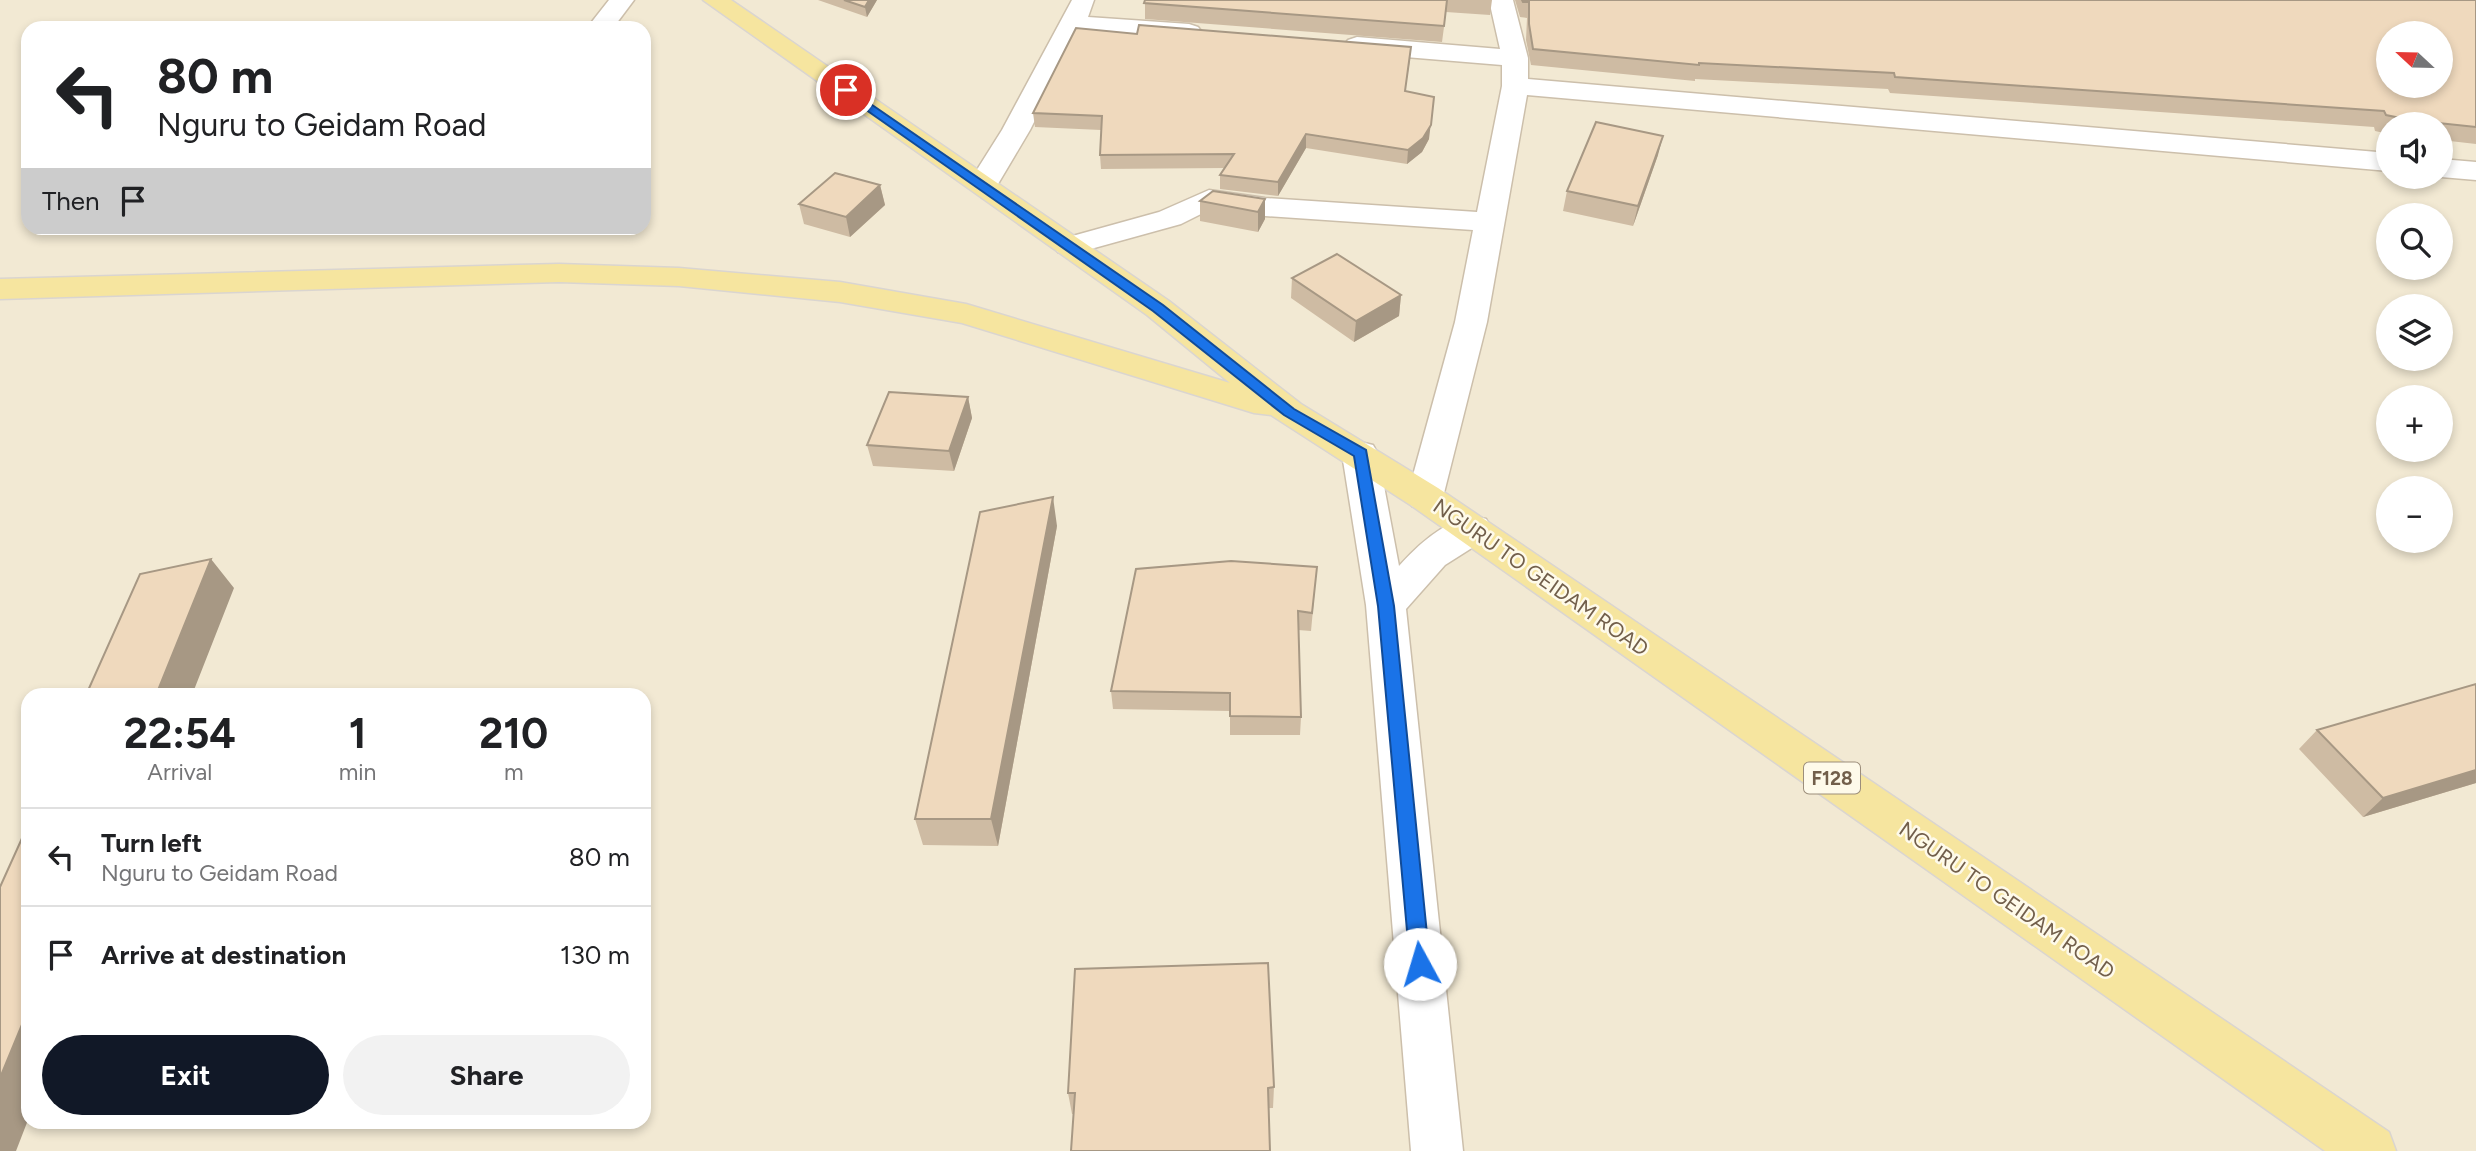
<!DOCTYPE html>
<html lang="en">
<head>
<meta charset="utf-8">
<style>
  :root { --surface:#fff; --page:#f2f2f2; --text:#202124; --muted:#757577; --line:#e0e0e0; --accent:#111827 }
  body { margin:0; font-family:Figtree,sans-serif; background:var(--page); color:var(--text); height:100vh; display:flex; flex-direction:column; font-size:26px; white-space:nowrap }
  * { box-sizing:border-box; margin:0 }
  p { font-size:23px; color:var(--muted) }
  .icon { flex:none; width:38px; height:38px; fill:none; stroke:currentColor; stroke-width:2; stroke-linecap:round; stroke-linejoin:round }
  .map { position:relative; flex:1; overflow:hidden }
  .details { position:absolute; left:21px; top:688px; width:630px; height:441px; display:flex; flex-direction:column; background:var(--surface); border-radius:21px; box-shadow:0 4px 10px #0003 }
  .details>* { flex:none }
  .top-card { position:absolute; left:21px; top:21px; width:630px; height:214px; border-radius:21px; box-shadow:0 4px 10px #0003; background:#fff; color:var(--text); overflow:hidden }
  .needle { width:46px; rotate:292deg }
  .buttons { position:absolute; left:2376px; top:21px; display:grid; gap:14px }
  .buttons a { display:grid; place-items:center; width:77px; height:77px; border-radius:50%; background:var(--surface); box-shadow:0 4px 10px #0003; font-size:35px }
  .pin { position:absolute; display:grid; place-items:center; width:60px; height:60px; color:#fff; margin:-30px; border:4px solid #fff; border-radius:50%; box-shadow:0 2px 7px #0007 }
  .me { position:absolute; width:77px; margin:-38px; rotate:354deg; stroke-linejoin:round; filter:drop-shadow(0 0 5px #0008) }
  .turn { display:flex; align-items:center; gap:24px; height:147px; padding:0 21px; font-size:32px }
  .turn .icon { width:91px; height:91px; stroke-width:2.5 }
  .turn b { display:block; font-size:49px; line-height:60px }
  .then { display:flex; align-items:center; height:66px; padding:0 21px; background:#0003; gap:14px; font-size:26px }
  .eta { display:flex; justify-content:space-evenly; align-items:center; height:119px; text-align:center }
  .eta b { font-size:42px; font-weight:700; line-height:49px }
  .cta { display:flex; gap:14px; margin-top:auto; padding:14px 21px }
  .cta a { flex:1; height:80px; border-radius:42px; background:var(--accent); color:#fff; font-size:28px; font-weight:700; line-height:80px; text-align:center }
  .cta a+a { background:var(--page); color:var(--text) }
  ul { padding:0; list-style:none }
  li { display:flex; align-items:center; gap:21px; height:98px; padding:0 21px; border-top:2px solid var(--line) }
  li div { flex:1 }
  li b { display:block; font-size:26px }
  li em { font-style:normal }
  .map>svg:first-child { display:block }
  .residential { fill:#f2e9d3; fill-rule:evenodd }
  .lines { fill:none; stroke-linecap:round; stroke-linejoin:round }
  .minor-casing { stroke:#ccbfab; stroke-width:3 }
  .major-casing { stroke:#dad5d0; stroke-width:3 }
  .minor { fill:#fff; fill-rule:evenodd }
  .major { fill:#f6e59f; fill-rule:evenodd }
  .wall { fill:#cebba3 }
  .shaded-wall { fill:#a79884 }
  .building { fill:#efd9bd; stroke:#a79884; stroke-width:2; fill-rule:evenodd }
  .route { fill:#1a73e8; stroke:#114b97; stroke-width:2 }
  .labels { text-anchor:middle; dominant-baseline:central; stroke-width:5; stroke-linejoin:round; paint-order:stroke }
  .shield { fill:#fefaea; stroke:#9c8e7b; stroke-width:2 }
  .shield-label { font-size:19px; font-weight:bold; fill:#725f4b }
  .street-label { font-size:21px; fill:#725f4b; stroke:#fefaea }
</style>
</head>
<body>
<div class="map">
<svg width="2476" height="1151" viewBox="0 0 2476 1151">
  <rect width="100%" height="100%" fill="#fbf6e4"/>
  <path class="residential" d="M0,0H2476V1151H0ZM28,28H644V228H28ZM2389,33H2441V86H2389ZM2389,124H2441V177H2389ZM2389,215H2441V268H2389ZM2389,306H2441V359H2389ZM2389,397H2441V450H2389ZM2389,488H2441V541H2389ZM28,695H644V1122H28Z"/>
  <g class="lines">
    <g class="minor-casing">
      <path id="minor" d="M609,0H634L613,28H587Z
        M1072,0H1094L1088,17L1189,24L1198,27L1202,32L1198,37L1189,40L1080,31L1030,130L998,184L993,190L983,193L973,190L968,184L1002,130Z
        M1489,0H1513L1528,58V79L2389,153V171L1527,95L1487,322L1443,497L1438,506L1425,510L1412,506L1407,497L1455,322L1473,230L1265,216L1213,208L1181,224L1069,255L1058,252L1054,246L1058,240L1159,212L1209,190L1265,198L1477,212L1502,86V65L1357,53L1348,50L1344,45L1348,40L1357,37L1500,49Z
        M2441,159L2476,162V180L2441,177Z
        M1360,442L1373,445L1378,454L1399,566C1419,544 1454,510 1486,519L1492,529L1486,539L1445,565L1406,609L1463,1151H1411L1366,605L1342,454L1347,445Z"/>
    </g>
    <g class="major-casing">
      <path id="major" d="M703,0H731L1169,301L1301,404L1438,488L2389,1132L2396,1151H2325L1412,506L1271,415L1254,413L962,323L840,302L679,286L559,282L0,299V279L559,264L679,268L840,282L966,304L1230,383L1147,315Z"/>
    </g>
    <use href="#minor" class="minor"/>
    <use href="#major" class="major"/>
  </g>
  <path class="wall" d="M818,0H877L867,17Z
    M1145,0H1492L1490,15L1446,12L1442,42L1145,19Z
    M1515,0H2476V144L2441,140V124H2389V134L2375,131L2374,127L1890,93L1888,89L1695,79V81L1531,65L1526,40L1527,18L1520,17Z
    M1410,60L1405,91L1429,139L1422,152L1407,164L1306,148L1278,196L1220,189V175L1225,168L1101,169L1100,155L1101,130L1035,127L1033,113Z
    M1658,155L1633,226L1563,211L1567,191Z
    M880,185L885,205L850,237L804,224L799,204Z
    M1265,199V219L1258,232L1200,221V201Z
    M1292,278L1401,295L1399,316L1354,342L1291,298Z
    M968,397L972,418L954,471L873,466L867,445Z
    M1057,526L998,846L923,845L915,819Z
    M1317,567L1311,631L1298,630L1301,717L1300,735H1230V711L1113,709L1111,691Z
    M2476,684V783L2363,817L2299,749L2317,730Z
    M1274,1087L1273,1108L1074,1114H1072L1068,1093Z"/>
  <path class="shaded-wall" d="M869,0H877L867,17L865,7Z
    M1434,97L1429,139L1422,152L1407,164L1408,150Z
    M1306,134V148L1278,196V182Z
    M1663,136L1658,155L1633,226L1638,206Z
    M880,185L885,205L850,237L846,217Z
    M1265,199V219L1258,232V212Z
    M1401,295L1399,316L1354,342L1356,321Z
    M968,397L972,418L954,471L949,451Z
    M1053,497L1057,526L998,846L991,819Z
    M211,559L234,588L192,695H156Z
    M2476,770V783L2363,817L2383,798Z
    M28,1010V1120L16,1151H0V1078Z"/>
  <path class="building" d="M844,0H869L865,7Z
    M1145,0H1447L1444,26L1144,3Z
    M1522,0H2476V127L2410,120L2386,115L2384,111L1895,77L1894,73L1699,63V65L1533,49L1529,24V2H1523ZM2389,33H2441V86H2389Z
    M1139,25L1411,47L1405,91L1434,97L1431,125L1423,138L1408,150L1306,134L1278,182L1220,175L1234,154L1100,155L1102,116L1033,113L1076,28L1137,34Z
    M1596,122L1663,136L1638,206L1567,191Z
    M835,173L880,185L846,217L799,204Z
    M1213,191L1265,199L1258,212L1200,201Z
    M1337,254L1401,295L1356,321L1292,278Z
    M889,392L968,397L949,451L867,445Z
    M1053,497L991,819H915L980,512Z
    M211,559L156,695H86L140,574Z
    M1231,561L1317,567L1312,613L1298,611L1301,717L1230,716V693L1111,691L1136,569Z
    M2476,684V770L2383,798L2317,730Z
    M28,825V1010L0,1078V887Z
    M1268,963L1274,1087L1268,1088L1270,1151H1071L1075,1093H1068L1075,969Z"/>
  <path class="route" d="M846,87L1163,305L1294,409L1366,450L1394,606L1430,964L1427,971L1420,974L1413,971L1410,964L1378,606L1354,456L1284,415L1153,311L842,93V88Z"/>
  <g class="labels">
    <rect class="shield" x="1804" y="762.5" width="56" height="31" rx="5"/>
    <g class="shield-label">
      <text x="1832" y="778">F128</text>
    </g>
    <g class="street-label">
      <text transform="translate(1541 577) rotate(35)">NGURU TO GEIDAM ROAD</text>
      <text transform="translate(2007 900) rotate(35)">NGURU TO GEIDAM ROAD</text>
    </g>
  </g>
</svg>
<div class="buttons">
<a><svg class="needle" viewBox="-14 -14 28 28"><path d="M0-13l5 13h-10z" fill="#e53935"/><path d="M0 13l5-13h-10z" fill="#757577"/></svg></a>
<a><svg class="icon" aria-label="sound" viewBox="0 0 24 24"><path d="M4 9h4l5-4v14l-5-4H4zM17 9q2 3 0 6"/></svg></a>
<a><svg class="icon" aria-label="search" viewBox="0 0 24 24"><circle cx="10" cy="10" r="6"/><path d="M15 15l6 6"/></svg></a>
<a><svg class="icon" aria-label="layers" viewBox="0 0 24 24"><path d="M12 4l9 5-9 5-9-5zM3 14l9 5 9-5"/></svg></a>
<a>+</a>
<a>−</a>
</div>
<div class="pin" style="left:846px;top:90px;background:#d93025"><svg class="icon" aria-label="arrive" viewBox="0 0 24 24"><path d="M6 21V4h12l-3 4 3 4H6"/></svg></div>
<svg class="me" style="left:1420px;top:964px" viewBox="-20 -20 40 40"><circle r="19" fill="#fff"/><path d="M0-13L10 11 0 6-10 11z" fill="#1a73e8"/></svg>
<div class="top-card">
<div class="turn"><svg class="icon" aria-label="left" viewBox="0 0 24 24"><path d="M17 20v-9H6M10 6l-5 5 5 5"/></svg><div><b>80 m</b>Nguru to Geidam Road</div></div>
<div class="then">Then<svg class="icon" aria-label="arrive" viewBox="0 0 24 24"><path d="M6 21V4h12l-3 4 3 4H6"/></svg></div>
</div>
<section class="details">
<div class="eta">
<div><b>22:54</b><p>Arrival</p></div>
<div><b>1</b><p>min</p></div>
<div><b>210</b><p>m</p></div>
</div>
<ul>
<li><svg class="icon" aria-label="left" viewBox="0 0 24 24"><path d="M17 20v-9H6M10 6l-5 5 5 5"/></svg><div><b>Turn left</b><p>Nguru to Geidam Road</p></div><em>80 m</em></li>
<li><svg class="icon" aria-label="arrive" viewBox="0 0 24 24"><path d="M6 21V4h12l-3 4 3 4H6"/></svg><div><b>Arrive at destination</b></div><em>130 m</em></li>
</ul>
<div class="cta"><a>Exit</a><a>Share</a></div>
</section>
</div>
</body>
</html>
